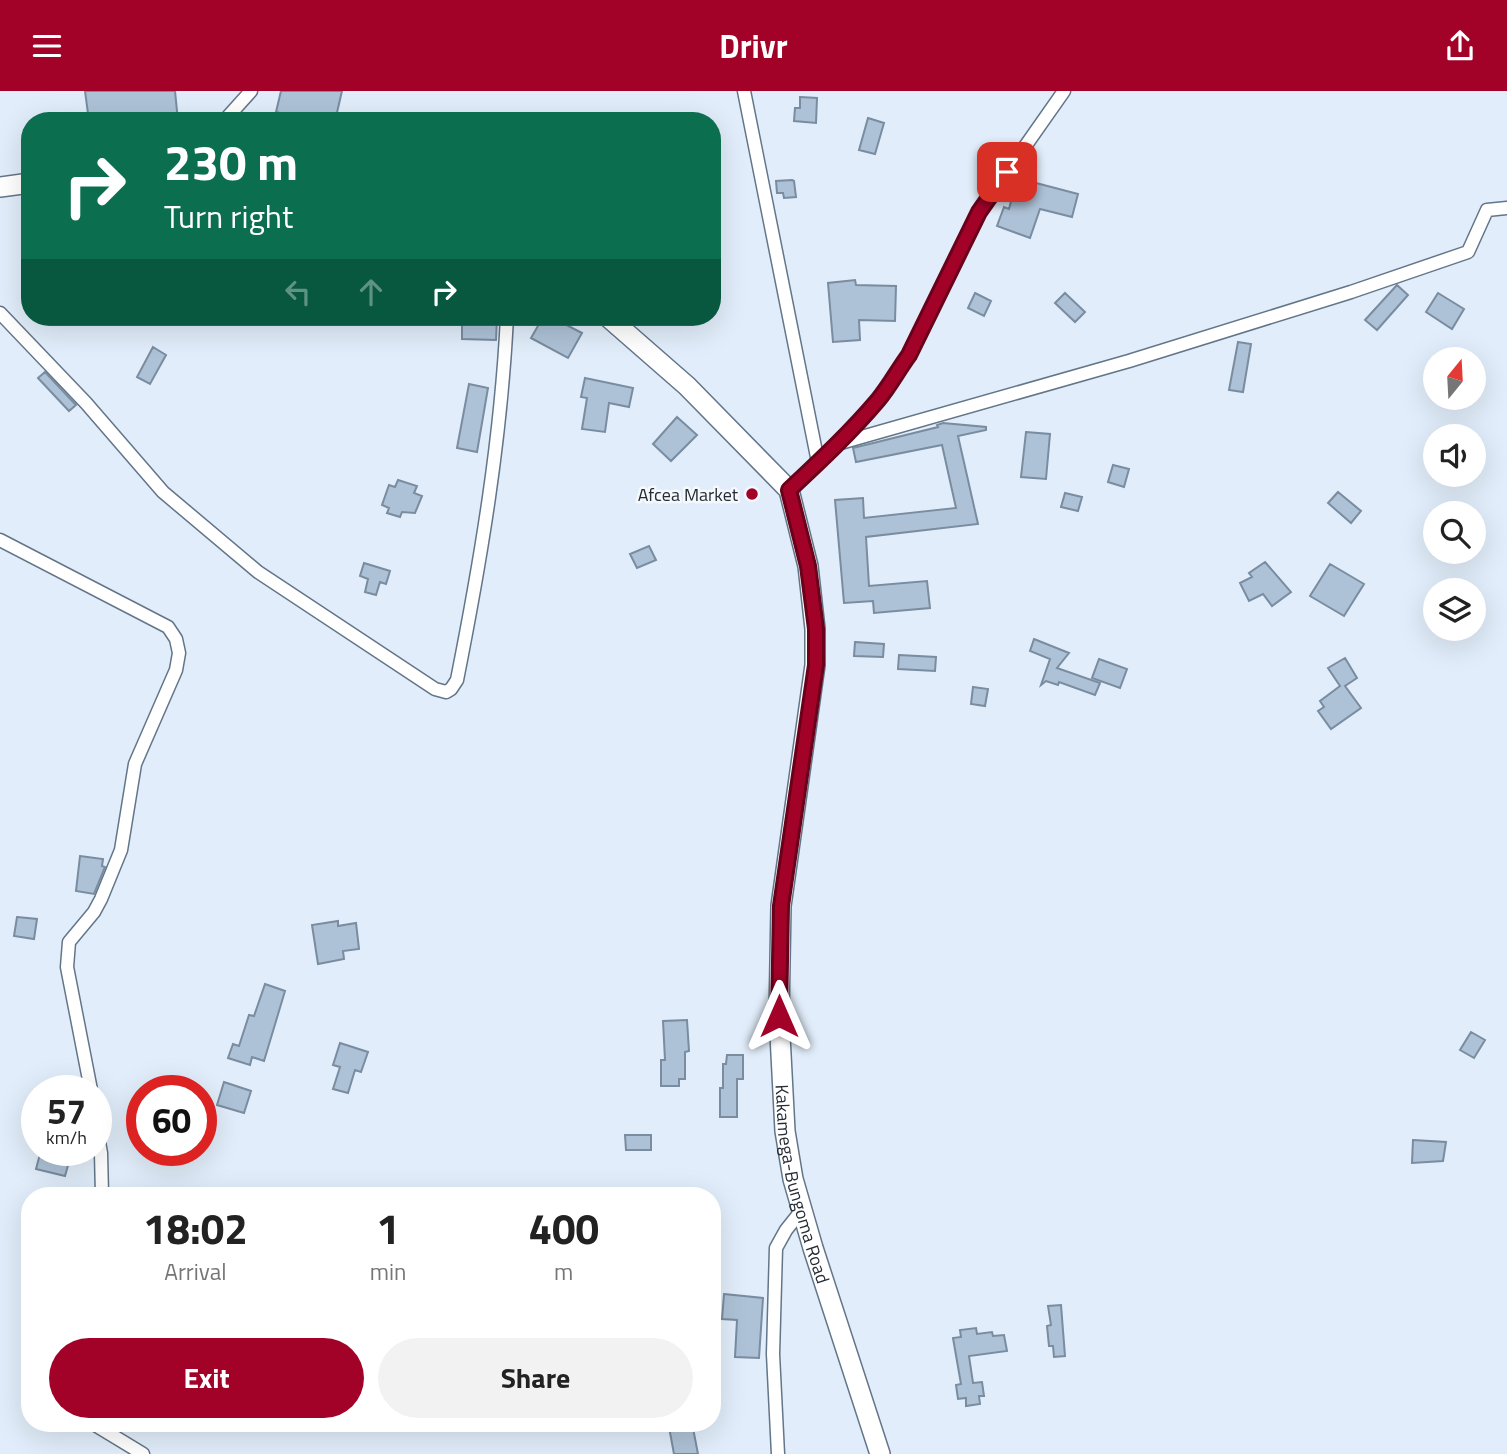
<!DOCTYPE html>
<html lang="en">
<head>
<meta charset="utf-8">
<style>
  :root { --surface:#fff; --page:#f2f2f2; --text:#222; --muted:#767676; --accent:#a20228 }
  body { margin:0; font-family:"Titillium Web",sans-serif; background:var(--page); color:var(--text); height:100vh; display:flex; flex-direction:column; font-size:26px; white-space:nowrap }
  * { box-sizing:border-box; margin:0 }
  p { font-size:23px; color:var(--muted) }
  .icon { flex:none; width:38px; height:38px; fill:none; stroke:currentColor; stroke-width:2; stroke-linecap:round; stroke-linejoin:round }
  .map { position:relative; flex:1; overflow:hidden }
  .drawer { position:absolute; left:21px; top:1096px; width:700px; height:245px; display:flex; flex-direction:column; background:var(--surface); border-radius:28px; box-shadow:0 7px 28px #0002 }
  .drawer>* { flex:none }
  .banner { position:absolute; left:21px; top:21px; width:700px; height:214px; border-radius:28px; box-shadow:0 7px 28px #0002; background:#0b6e4f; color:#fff; overflow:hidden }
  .needle { width:46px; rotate:18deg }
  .controls { position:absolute; left:1423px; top:256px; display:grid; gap:14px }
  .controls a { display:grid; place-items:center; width:63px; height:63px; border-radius:50%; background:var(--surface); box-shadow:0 7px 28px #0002; font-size:35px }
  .speed { position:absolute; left:21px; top:984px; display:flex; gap:14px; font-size:35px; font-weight:700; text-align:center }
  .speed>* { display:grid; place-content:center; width:91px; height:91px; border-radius:50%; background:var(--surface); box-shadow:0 7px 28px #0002; line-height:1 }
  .speed small { font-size:18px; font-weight:400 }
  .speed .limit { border:10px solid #d22; background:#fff; color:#111 }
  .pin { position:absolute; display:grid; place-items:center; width:60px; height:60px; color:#fff; margin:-30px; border-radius:14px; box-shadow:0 4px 10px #0006 }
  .me { position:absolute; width:77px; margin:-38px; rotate:0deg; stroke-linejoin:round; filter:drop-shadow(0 0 5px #0008) }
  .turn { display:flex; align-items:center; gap:24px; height:147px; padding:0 28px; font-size:32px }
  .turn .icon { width:91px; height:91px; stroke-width:2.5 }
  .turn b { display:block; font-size:49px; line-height:60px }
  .lanes { display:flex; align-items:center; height:66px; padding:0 28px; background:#0003; justify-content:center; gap:35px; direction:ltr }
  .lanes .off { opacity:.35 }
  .eta { display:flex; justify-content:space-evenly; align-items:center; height:119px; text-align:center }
  .eta b { font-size:42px; font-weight:700; line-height:49px }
  .primary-button { display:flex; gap:14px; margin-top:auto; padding:14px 28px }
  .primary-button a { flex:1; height:80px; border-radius:42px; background:var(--accent); color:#fff; font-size:28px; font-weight:700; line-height:80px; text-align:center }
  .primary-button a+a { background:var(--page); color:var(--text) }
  header { display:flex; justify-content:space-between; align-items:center; height:91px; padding:0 28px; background:var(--accent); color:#fff; font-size:32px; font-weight:700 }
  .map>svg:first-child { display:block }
  .building { fill:#aec2d7; stroke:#798ca0; stroke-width:2 }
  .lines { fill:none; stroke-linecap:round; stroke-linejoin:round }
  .minor-casing { stroke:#637588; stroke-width:15 }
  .primary-casing { stroke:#637588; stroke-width:22 }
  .minor { stroke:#fff; stroke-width:12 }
  .primary { stroke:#fff; stroke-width:19 }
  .route-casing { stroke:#69011a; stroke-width:18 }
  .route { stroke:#a20228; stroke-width:12 }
  .poi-dot { fill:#a20228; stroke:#f5f9fe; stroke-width:2.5 }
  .labels { text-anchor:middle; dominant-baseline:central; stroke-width:5; stroke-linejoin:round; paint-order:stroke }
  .poi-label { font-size:18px; fill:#252c34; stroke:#f5f9fe; text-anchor:end }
  .street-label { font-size:18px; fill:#252c34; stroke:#f5f9fe }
</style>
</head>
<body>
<header><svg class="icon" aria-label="menu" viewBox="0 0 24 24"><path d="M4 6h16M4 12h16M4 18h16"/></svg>Drivr<svg class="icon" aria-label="share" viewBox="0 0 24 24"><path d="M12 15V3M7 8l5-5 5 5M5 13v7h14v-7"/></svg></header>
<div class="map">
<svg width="1507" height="1363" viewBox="0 0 1507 1363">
  <rect width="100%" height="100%" fill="#e1edfa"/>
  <path class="building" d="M85,0H175L178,30H89Z
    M281,0H342L335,30H311L276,21Z
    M800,6L817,7L816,32L794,30L795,17H800Z
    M868,27L884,32L875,63L859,59Z
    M1017,87L1078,103L1072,126L1040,118L1030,147L997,135L1004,116L1009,118Z
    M792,89L794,90L796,106L784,107L783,102H777L776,90Z
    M855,189L856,194L896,195L895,230L859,229L860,249L833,251L828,192Z
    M1397,194L1408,204L1377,239L1365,229Z
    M975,202L991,210L984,225L968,217Z
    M1065,202L1085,221L1075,231L1055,212Z
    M1438,202L1464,218L1452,238L1426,221Z
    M462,226H497L496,249L462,248Z
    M543,226H551L582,242L568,267L531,247Z
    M1238,251L1251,253L1243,301L1229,299Z
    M153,256L166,264L150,293L137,286Z
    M45,281L76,314L69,320L38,287Z
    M585,287L633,297L629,316L609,312L605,341L582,338L587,307L581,306Z
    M469,293L488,297L477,361L457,357Z
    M677,326L697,344L671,370L653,353Z
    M943,332L986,336V339L958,345L978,433L866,446L869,495L927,490L930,517L874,522L873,510L844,512L835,409L863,407L864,427L956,417L942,354L856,371L853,357L938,336L937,334Z
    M1026,341L1050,343L1046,388L1021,386Z
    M1113,374L1129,378L1124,396L1108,391Z
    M398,389L417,395L414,402L422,405L415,422L402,421L400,426L387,422L389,417L382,414L389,394L395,396Z
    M1338,401L1361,420L1351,432L1328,412Z
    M1065,402L1082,406L1078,420L1061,416Z
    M649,455L656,469L637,477L630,463Z
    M1265,471L1291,501L1272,515L1263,503L1249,510L1240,492L1252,486L1249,482Z
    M364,472L390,480L386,493L380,491L376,504L365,501L368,488L360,485Z
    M1330,473L1364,493L1344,525L1310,505Z
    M1034,548L1069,562L1057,577L1100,592L1095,604L1059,591L1058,594L1046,590L1041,594L1050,568L1030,560Z
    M855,551L884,553L883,566L854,565Z
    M899,564L936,566L935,580L898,578Z
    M1345,567L1357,587L1345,595L1361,617L1331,638L1318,620L1324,616L1320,610L1340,595L1328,577Z
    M1099,568L1127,578L1120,597L1092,587Z
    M973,596L988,598L985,615L971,613Z
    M80,765L103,768L102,775L105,776L94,803L76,800Z
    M17,826L37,828L34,848L14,845Z
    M338,830V835L356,832L359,858L343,860L344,868L318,873L312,834Z
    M265,893L285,900L264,970L252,966L250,974L228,967L233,953L239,955L249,924L254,925Z
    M687,929L689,960L685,961V988H679V995H661V969H665L663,930Z
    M1471,941L1485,949L1474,967L1460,959Z
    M340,952L368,961L361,981L355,979L348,1002L333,998L340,976L333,974Z
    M727,964H743V988H737V1026H720V997H723V973H726Z
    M224,991L251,1000L244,1022L217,1014Z
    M625,1044H651V1059H626Z
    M1413,1049L1446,1051L1443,1070L1412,1072Z
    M49,1059L61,1062L60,1068L69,1071L65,1085L36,1078L40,1063L47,1065Z
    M724,1203L763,1207L759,1267L735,1266L737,1229L722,1228Z
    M1061,1214L1065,1265L1054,1266L1053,1255H1049L1047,1235L1051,1234L1048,1215Z
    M976,1237L977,1243L992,1241L993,1245L1004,1244L1007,1260L969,1265L973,1292L982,1291L984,1305H979L980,1313L966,1315V1307L958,1308L956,1294L961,1293L953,1247L961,1246L960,1239Z
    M692,1332L698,1363H674L669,1336Z"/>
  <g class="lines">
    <g class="minor-casing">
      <path id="minor" d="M744,0L818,371
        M224,30L251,0
        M0,222L86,312L163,401L258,481L435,598L446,601L451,598L457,589C481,468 501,348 507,226
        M837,353L1129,270L1351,201L1468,161L1487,119L1507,117
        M789,399L837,353L879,308L909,264L979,121L1064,0
        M0,449L168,536L176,548L179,562L176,579L135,673L121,759L101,808L94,821L69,851L67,876L91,999
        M96,1034L101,1062L102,1104
        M92,1332L143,1363
        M778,1363L773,1263L776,1157L786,1139L802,1119"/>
    </g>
    <g class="primary-casing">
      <g id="primary">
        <path d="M0,96L30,92"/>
        <path id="s1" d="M608,226L687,295L789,399L808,475L815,538V574L781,815L779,925L785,1040L793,1088L813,1157L880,1363"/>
      </g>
    </g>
    <use href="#minor" class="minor"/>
    <use href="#primary" class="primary"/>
  </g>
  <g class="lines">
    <g class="route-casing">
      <path id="route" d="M779,925L781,815L816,574V538L808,475L789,399C820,370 851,341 878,309C889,296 898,279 909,264L979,121L1007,81"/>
    </g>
    <use href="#route" class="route"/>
  </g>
  <circle class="poi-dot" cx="752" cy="403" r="7"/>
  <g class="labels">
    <g class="poi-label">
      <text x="738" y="403">Afcea Market</text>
    </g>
    <g class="street-label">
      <text stroke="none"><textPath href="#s1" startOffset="952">Kakamega-Bungoma Road</textPath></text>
    </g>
  </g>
</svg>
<div class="controls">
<a><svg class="needle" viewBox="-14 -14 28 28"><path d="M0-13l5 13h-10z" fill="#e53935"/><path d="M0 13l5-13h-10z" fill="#767676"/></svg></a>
<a><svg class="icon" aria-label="sound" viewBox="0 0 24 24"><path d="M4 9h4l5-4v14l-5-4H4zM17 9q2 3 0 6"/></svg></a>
<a><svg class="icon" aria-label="search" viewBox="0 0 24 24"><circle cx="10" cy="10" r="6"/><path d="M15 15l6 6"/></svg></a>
<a><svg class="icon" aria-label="layers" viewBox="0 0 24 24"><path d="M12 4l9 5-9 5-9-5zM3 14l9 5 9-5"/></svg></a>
</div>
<div class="speed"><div>57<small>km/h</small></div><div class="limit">60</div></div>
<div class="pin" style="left:1007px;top:81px;background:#d93025"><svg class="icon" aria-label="arrive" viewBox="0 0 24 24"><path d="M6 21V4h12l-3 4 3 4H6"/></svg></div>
<svg class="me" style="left:779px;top:925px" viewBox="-20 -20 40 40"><path d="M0-17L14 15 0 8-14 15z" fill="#a20228" stroke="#fff" stroke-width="4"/></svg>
<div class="banner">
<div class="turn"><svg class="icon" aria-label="right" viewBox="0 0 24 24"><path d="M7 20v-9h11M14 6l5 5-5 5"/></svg><div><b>230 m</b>Turn right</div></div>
<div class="lanes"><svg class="icon off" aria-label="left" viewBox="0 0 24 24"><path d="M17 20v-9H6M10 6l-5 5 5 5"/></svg><svg class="icon off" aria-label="ahead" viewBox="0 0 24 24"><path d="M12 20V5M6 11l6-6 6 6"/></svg><svg class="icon" aria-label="right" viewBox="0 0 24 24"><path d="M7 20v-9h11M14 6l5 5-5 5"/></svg></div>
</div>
<section class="drawer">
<div class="eta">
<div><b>18:02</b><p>Arrival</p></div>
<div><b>1</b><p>min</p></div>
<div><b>400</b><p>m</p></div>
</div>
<div class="primary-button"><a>Exit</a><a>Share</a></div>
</section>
</div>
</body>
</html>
